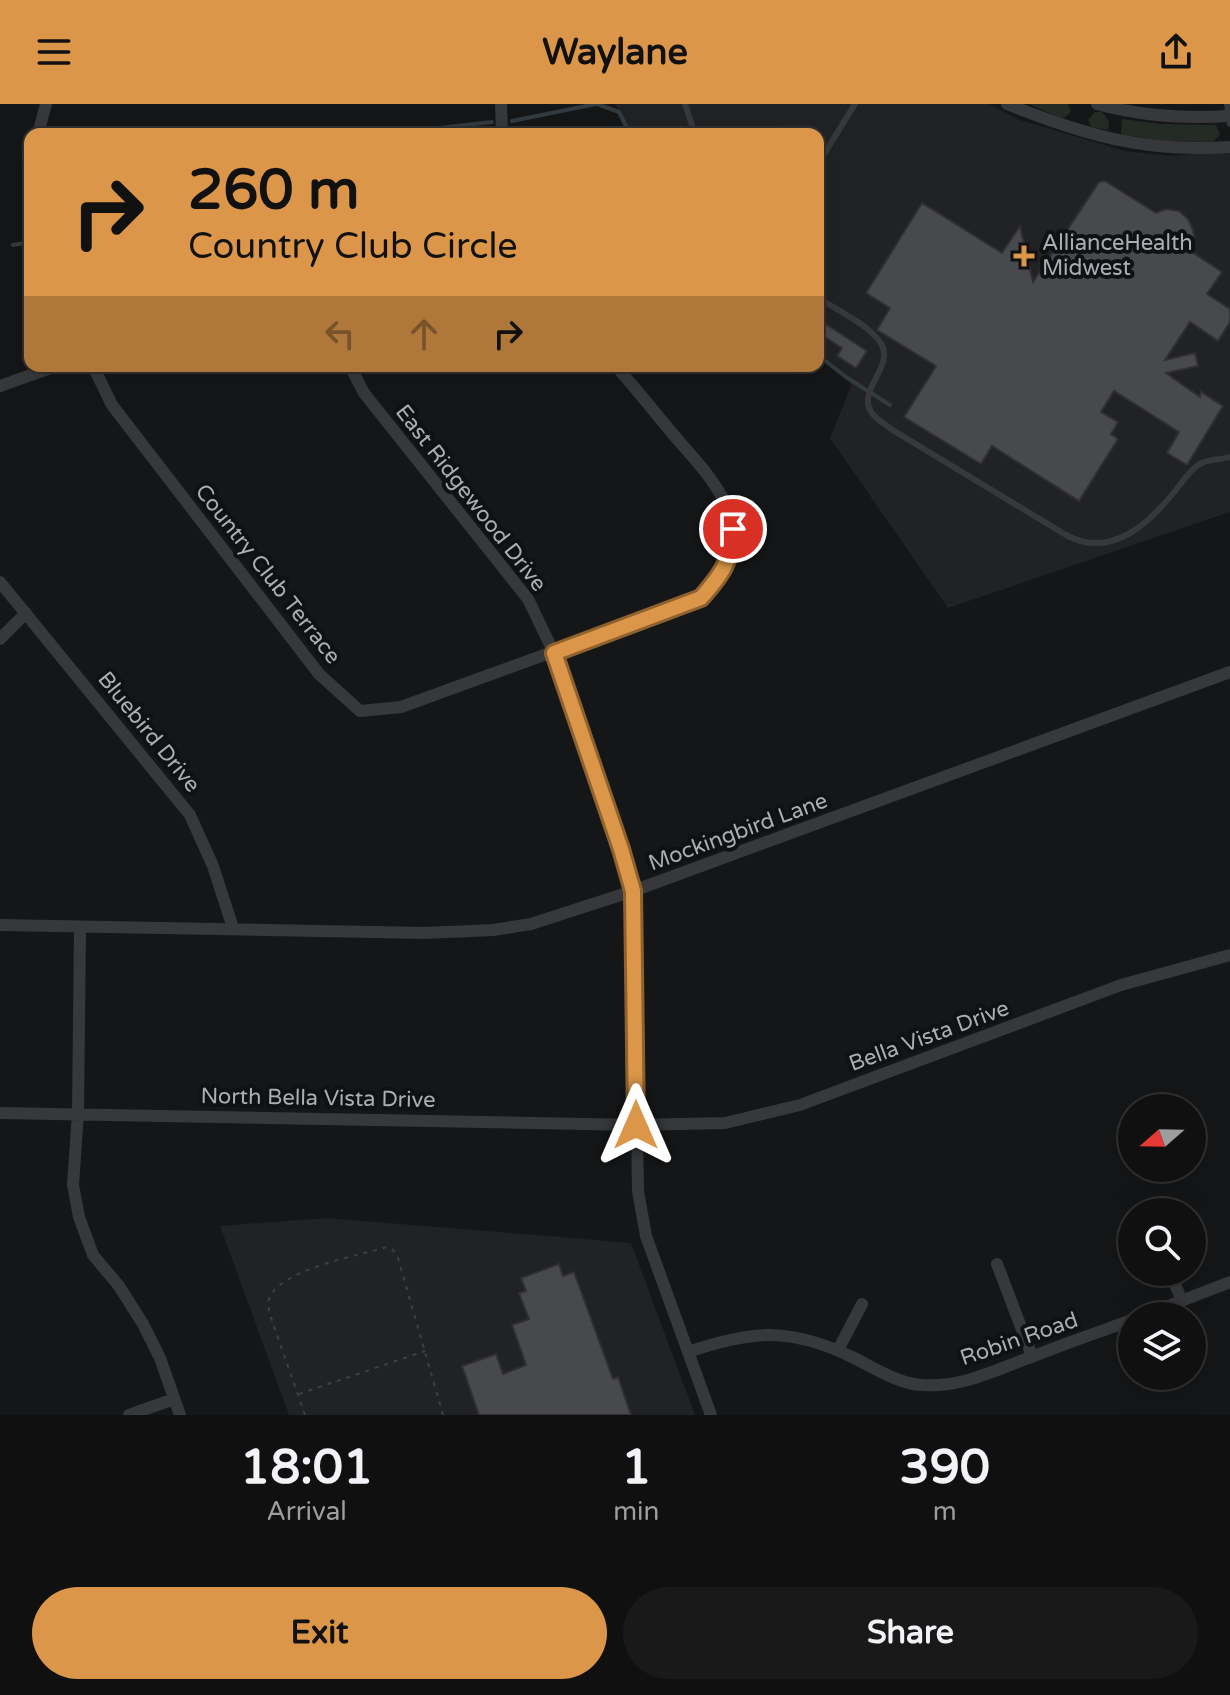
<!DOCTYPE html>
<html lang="en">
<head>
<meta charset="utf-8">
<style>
  :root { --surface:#101011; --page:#19191a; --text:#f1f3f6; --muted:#9c9d9f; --line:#303031; --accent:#db9649 }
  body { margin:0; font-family:"Varela Round",sans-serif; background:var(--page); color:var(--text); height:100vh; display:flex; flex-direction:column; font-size:30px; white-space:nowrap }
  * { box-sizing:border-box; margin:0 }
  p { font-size:26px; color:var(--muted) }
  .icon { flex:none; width:44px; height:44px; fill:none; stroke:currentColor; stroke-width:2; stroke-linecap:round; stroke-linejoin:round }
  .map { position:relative; height:1311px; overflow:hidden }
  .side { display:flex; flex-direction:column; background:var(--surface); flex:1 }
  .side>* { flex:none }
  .hud { position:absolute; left:24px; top:24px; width:800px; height:244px; border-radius:16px; box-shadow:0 8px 32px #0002,0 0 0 2px var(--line); background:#db9649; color:#111; overflow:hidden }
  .needle { width:52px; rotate:250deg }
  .tools { position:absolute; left:1118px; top:990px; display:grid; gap:16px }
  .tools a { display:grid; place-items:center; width:88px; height:88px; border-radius:50%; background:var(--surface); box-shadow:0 8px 32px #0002,0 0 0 2px var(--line); font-size:40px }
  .pin { position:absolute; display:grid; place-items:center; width:68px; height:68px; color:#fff; margin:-34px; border:4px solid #fff; border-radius:50%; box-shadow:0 2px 8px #0007 }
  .me { position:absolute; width:88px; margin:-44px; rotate:0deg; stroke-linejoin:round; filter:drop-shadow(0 0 6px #0008) }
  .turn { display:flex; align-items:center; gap:28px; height:168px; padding:0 32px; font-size:36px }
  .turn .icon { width:104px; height:104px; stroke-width:2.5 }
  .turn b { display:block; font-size:56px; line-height:68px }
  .lanes { display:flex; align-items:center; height:76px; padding:0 32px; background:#0003; justify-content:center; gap:40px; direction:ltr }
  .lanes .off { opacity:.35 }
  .eta { display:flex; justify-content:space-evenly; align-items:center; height:136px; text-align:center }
  .eta b { font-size:48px; font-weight:800; line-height:56px }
  .button { display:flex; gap:16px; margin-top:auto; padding:16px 32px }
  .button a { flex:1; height:92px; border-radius:48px; background:var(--accent); color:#111; font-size:32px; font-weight:800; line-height:92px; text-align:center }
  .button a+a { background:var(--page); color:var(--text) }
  header { display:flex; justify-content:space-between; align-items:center; height:104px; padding:0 32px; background:var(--accent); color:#111; font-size:36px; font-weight:800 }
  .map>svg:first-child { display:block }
  .built { fill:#212224 }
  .green { fill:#242b24 }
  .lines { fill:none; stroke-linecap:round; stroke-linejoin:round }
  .stream { stroke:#323b40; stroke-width:4 }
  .building { fill:#47494c; stroke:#303033; stroke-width:2 }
  .path { stroke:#3d3f42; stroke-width:2; stroke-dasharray:4 6; stroke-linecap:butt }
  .service { stroke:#37383b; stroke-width:6 }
  .minor { stroke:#37383b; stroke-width:12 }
  .route-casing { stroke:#8e622f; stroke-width:20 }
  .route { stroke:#db9649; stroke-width:14 }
  .poi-dot { fill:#db9649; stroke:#101112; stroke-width:3 }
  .labels { text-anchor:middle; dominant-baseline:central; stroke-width:8; stroke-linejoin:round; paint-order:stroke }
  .poi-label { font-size:22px; fill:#a9aeb5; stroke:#101112; text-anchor:start }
  .street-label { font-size:22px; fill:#a9aeb5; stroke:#101112 }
</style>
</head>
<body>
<header><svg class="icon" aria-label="menu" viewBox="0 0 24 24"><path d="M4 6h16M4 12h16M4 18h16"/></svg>Waylane<svg class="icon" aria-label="share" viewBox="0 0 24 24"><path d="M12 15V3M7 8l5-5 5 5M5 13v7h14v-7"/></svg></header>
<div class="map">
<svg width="1230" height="1311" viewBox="0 0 1230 1311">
  <rect width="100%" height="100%" fill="#151617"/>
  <path class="built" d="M615,0H989L1020,16L1125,47L1173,52L1230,46V408L948,504L830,334L852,280L818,253V30H630Z
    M328,1114L631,1139L695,1311H289L220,1122Z"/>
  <path class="green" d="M1029,0H1068L1071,7L1066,13L1061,14Z
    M1095,8H1102L1109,17L1108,26L1092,23L1088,16Z
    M1122,15L1161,20L1216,21L1220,30L1213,38L1162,37L1121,30Z"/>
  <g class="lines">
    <path class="stream" d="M597,0L619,8L630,30
      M512,17L596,0
      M387,30L492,18
      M13,141L30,138
      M818,251L846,273L890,301"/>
  </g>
  <path class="building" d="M1105,77L1156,109L1166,105L1179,107L1188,115L1193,126L1194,132L1189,146L1222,168L1207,190L1230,205V218L1218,237L1190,218L1165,256L1195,249L1198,262L1166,269L1200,293L1201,288L1223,302L1187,361L1167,349L1179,328L1114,287L1101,308L1118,318L1111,330L1118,335L1079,397L992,342L981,360L904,313L936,262L877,226L890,204L866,189L922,99L1002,149L1020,122L1033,178L1099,78Z
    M818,215L867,247L856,264L837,252L842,244L818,229Z
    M559,1160L563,1172L574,1168L613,1275L618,1273L631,1311H479L462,1262L496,1250L503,1270L526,1261L512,1221L529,1215L519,1189L526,1187L521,1174Z"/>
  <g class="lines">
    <path class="path" d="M299,1290L425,1247
      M305,1311L269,1208C269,1204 267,1199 269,1195C278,1166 360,1151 387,1143L393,1146L398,1154L443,1311"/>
    <path class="service" d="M685,0L695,30
      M1227,0L1230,20
      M818,60L855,0
      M818,194C837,206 866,219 880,238C897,262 855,286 872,309C876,315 885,320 891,325L1066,431C1110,455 1148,421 1175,387C1182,379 1190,365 1200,360C1208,355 1220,356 1230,353"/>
    <path class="minor" d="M501,0L502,30
      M1007,0C1084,31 1146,49 1230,43
      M1097,0C1141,12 1185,15 1230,12
      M38,30L46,0
      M93,262L112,301L319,570L360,607L401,603L701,494C712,482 724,469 730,454C747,406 700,362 672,329C654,307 635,284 616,262
      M350,262L364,289L528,495L554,549L621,745L633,787L638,1087L646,1132L711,1311
      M0,282L56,262
      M0,478L190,711L213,762L233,824
      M0,535L26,509
      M0,821L425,829L493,826L531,820L633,787L1230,568
      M80,823L78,1009L73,1081L79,1113L93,1151L119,1182L143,1220L160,1254L180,1311
      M0,1009L636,1021L725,1019L800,1001L1121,881L1230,851
      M997,1160L1032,1252
      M1170,1168L1182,1197
      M1142,1212L1230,1178
      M838,1246L862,1200
      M688,1248C753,1226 791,1223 854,1254C874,1264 899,1280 922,1281C963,1284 997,1265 1034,1252C1066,1239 1099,1228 1132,1216
      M129,1311L174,1295"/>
  </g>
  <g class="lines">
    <g class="route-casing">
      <path id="route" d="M636,1021L633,787L621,745L554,549L701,494C723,469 730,459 733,425"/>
    </g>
    <use href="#route" class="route"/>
  </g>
  <path class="poi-dot" d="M1020 140h8v8h8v8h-8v8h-8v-8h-8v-8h8z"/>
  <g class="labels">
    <g class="poi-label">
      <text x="1042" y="139">AllianceHealth<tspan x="1042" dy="25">Midwest</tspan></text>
    </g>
    <g class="street-label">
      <text transform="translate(471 394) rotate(52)">East Ridgewood Drive</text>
      <text transform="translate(268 470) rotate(52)">Country Club Terrace</text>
      <text transform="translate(149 628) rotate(51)">Bluebird Drive</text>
      <text transform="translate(738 728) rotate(-20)">Mockingbird Lane</text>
      <text transform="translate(929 932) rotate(-20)">Bella Vista Drive</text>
      <text transform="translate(318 994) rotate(1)">North Bella Vista Drive</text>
      <text transform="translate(1019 1235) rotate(-19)">Robin Road</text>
    </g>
  </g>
</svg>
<div class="tools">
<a><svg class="needle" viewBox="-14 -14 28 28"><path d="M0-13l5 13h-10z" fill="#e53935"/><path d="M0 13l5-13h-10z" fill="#9c9d9f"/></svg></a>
<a><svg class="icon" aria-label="search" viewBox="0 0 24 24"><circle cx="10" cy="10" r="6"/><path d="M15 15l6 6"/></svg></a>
<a><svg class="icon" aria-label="layers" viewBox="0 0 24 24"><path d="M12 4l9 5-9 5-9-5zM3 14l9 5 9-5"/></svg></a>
</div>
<div class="pin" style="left:733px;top:425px;background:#d93025"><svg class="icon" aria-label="arrive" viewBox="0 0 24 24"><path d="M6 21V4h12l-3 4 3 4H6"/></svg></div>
<svg class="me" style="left:636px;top:1021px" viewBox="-20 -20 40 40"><path d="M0-17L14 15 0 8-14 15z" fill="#db9649" stroke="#fff" stroke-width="4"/></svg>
<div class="hud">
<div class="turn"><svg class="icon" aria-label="right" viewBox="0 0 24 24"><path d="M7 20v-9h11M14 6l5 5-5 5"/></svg><div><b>260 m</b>Country Club Circle</div></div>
<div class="lanes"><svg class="icon off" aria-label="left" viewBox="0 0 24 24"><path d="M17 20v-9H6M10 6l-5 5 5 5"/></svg><svg class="icon off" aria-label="ahead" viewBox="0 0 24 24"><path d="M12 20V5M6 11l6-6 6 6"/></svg><svg class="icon" aria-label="right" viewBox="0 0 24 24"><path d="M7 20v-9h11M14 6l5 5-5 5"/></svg></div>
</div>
</div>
<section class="side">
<div class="eta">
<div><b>18:01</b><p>Arrival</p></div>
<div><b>1</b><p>min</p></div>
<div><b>390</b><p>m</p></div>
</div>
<div class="button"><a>Exit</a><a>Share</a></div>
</section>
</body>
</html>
